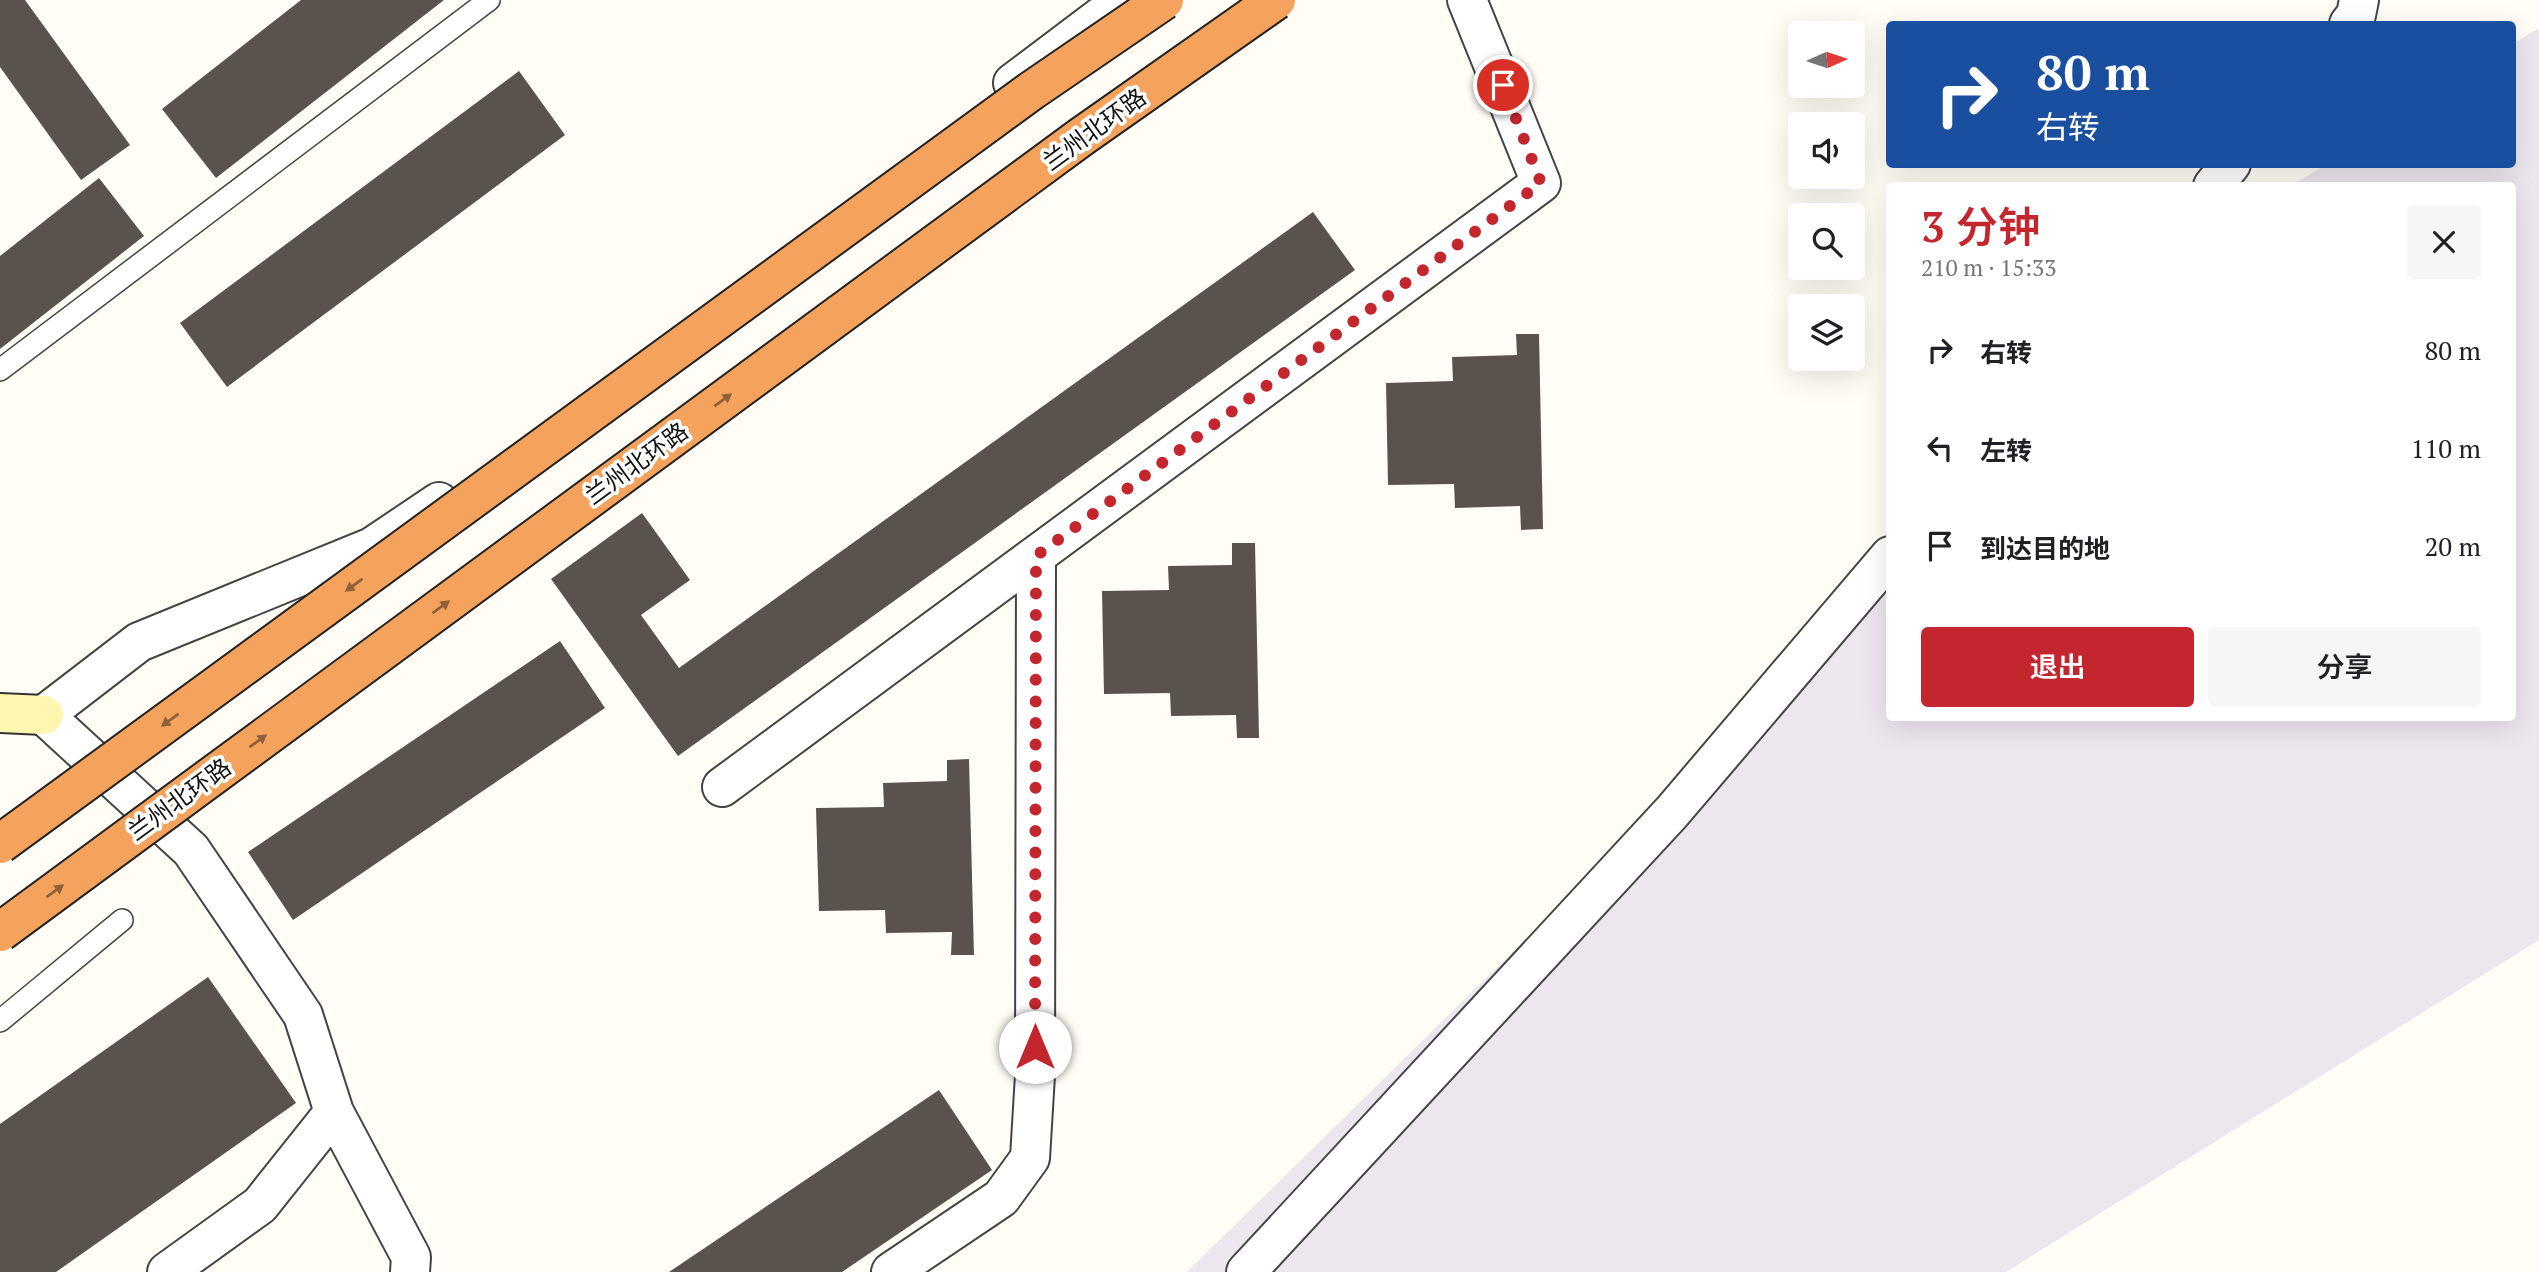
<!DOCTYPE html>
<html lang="zh">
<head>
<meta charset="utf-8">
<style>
  :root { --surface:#fff; --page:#f6f6f6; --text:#202124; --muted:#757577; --accent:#c4262e }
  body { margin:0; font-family:"PT Serif","Noto Sans SC",serif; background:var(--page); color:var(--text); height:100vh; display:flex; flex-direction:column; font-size:26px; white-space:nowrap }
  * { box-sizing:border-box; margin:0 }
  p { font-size:23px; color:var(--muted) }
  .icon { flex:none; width:38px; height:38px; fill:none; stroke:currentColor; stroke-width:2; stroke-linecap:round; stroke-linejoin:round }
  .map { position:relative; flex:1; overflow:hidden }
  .sheet { position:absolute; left:1886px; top:182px; width:630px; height:539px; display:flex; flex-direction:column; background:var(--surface); border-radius:7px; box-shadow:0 7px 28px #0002 }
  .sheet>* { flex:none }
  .guide { position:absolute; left:1886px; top:21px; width:630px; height:147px; border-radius:7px; box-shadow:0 7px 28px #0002; background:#1a4fa0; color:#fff; overflow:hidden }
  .needle { width:46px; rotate:87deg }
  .tools { position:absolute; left:1788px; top:21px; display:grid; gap:14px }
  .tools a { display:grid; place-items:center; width:77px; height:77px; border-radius:7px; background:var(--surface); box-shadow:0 7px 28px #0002; font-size:35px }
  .pin { position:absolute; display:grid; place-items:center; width:60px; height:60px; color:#fff; margin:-30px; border:4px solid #fff; border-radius:50%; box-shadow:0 2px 7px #0007 }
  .me { position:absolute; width:77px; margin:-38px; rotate:0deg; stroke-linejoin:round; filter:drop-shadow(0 0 5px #0008) }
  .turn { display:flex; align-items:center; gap:24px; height:147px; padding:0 35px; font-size:32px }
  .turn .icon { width:91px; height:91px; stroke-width:2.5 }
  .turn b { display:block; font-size:49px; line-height:60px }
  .round { display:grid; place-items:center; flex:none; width:74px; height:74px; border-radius:7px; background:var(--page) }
  .overview { display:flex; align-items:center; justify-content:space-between; height:119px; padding:0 35px }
  h1 { font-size:42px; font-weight:600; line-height:52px; color:var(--accent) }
  .action { display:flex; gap:14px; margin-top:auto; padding:14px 35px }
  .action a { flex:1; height:80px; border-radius:7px; background:var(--accent); color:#fff; font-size:28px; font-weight:600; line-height:80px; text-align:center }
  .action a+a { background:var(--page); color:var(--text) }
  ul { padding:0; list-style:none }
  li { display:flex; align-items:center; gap:21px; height:98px; padding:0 35px }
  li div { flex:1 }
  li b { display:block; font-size:26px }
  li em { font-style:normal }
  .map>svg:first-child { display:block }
  .industrial { fill:#eee6ef }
  .building { fill:#5a524d }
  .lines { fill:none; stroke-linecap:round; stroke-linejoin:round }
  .lane-casing { stroke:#444; stroke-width:24 }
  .street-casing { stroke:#444; stroke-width:42 }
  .secondary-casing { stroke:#333; stroke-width:42 }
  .lane { stroke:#fff; stroke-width:21 }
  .street { stroke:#fff; stroke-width:38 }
  .secondary { stroke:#fff6b0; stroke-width:38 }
  .highway-bridge-casing { stroke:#222; stroke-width:42; stroke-linecap:butt }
  .highway-bridge { stroke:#f5a25d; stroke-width:38 }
  .oneway { fill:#8e613b }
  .route { stroke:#c4262e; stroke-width:12; stroke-dasharray:0 21.6 }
  .labels { text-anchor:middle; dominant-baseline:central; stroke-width:7; stroke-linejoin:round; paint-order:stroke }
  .street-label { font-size:24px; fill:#111; stroke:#fff }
</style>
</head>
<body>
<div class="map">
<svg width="2539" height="1272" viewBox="0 0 2539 1272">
  <rect width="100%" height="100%" fill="#fffdf5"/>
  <path class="industrial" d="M2539,28V940L2006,1272H1187L1890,581V718H2513V186L2292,185L2325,165L2513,164V44Z"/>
  <path class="building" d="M0,0H25L130,145L81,180L0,67Z
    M301,0H444L216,178L162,109Z
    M519,71L565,135L227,387L180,323Z
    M99,178L144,236L0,349V256Z
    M1313,212L1355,270L678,756L551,579L642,513L690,580L641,615L679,668Z
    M1516,334H1539L1543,529L1521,530L1520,506L1455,508L1454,484L1388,485L1386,383L1453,381L1452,357L1517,355Z
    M1232,543H1255L1259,738H1237L1236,715L1171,716L1170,693L1104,694L1102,591L1169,590L1168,566L1232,565Z
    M560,641L605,708L293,920L248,852Z
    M969,759L974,955H951L952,932L886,933L885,910L819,911L816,808L884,807L883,783L947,781V760Z
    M208,977L296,1103L56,1272H0V1124Z
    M939,1090L992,1170L842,1272H669Z"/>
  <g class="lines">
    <g class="lane-casing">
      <path id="lane" d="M0,370L489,0
        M0,1021L122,920"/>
    </g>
    <g class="street-casing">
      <path id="street" d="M2349,24L2356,15L2359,0
        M1013,83L1123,0
        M2213,186L2231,164
        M722,787L1541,183L1467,0
        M167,1272L260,1205L334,1112
        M410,1272L411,1257L334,1112L303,1015L191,850L44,715L139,642L372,547L439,502
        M891,1272L1001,1198L1030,1158L1035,1075L1036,556
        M1246,1272L1672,812L1890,556"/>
    </g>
    <g class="secondary-casing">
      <path id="secondary" d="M0,713L44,715"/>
    </g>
    <use href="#lane" class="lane"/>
    <use href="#street" class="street"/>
    <use href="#secondary" class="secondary"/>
    <g class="highway-bridge-casing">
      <path id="highway-bridge" d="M0,844L1031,91L1164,0
        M0,932L1081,137L1276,0"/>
    </g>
    <use href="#highway-bridge" class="highway-bridge"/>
  </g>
  <defs><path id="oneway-solid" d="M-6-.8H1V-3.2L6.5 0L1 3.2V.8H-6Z" transform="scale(1.75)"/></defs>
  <g class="oneway">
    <use href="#oneway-solid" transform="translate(723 400) rotate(-36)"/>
    <use href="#oneway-solid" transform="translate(354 585) rotate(144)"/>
    <use href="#oneway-solid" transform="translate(441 607) rotate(-36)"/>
    <use href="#oneway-solid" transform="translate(170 720) rotate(144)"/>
    <use href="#oneway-solid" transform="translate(258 741) rotate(-36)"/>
    <use href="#oneway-solid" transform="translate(55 891) rotate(-36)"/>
  </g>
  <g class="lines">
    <path class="route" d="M1035,1047L1036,556L1541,183L1503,85"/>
  </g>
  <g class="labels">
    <g class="street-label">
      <text transform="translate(1094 129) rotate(-36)">兰州北环路</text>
      <text transform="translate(636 463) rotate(-36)">兰州北环路</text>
      <text transform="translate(179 799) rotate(-36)">兰州北环路</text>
    </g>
  </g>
</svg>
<div class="tools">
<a><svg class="needle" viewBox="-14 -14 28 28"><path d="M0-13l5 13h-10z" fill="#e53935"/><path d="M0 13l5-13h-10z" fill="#757577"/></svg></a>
<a><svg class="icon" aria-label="sound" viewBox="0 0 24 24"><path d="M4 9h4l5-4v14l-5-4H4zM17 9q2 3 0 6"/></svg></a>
<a><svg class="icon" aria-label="search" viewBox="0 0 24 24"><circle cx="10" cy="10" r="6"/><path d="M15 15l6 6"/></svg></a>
<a><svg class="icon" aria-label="layers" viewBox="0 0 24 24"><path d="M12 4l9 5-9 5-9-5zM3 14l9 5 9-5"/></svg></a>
</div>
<div class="pin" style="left:1503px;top:85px;background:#d93025"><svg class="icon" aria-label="arrive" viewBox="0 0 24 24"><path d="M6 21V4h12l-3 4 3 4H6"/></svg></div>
<svg class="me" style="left:1035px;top:1047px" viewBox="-20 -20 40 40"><circle r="19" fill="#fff"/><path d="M0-13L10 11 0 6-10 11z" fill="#c4262e"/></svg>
<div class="guide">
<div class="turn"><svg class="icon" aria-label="right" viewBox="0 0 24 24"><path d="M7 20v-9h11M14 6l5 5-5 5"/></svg><div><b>80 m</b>右转</div></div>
</div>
<section class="sheet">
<div class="overview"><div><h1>3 分钟</h1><p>210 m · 15:33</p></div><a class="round"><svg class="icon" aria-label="close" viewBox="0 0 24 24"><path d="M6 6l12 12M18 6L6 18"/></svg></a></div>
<ul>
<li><svg class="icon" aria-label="right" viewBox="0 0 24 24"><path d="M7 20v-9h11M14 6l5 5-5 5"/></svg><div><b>右转</b></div><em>80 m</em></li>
<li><svg class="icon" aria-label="left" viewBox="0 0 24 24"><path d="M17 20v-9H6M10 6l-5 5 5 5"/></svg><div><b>左转</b></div><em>110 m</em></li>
<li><svg class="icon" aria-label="arrive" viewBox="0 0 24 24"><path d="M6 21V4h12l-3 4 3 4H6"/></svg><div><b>到达目的地</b></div><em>20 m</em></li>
</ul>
<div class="action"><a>退出</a><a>分享</a></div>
</section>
</div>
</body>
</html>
